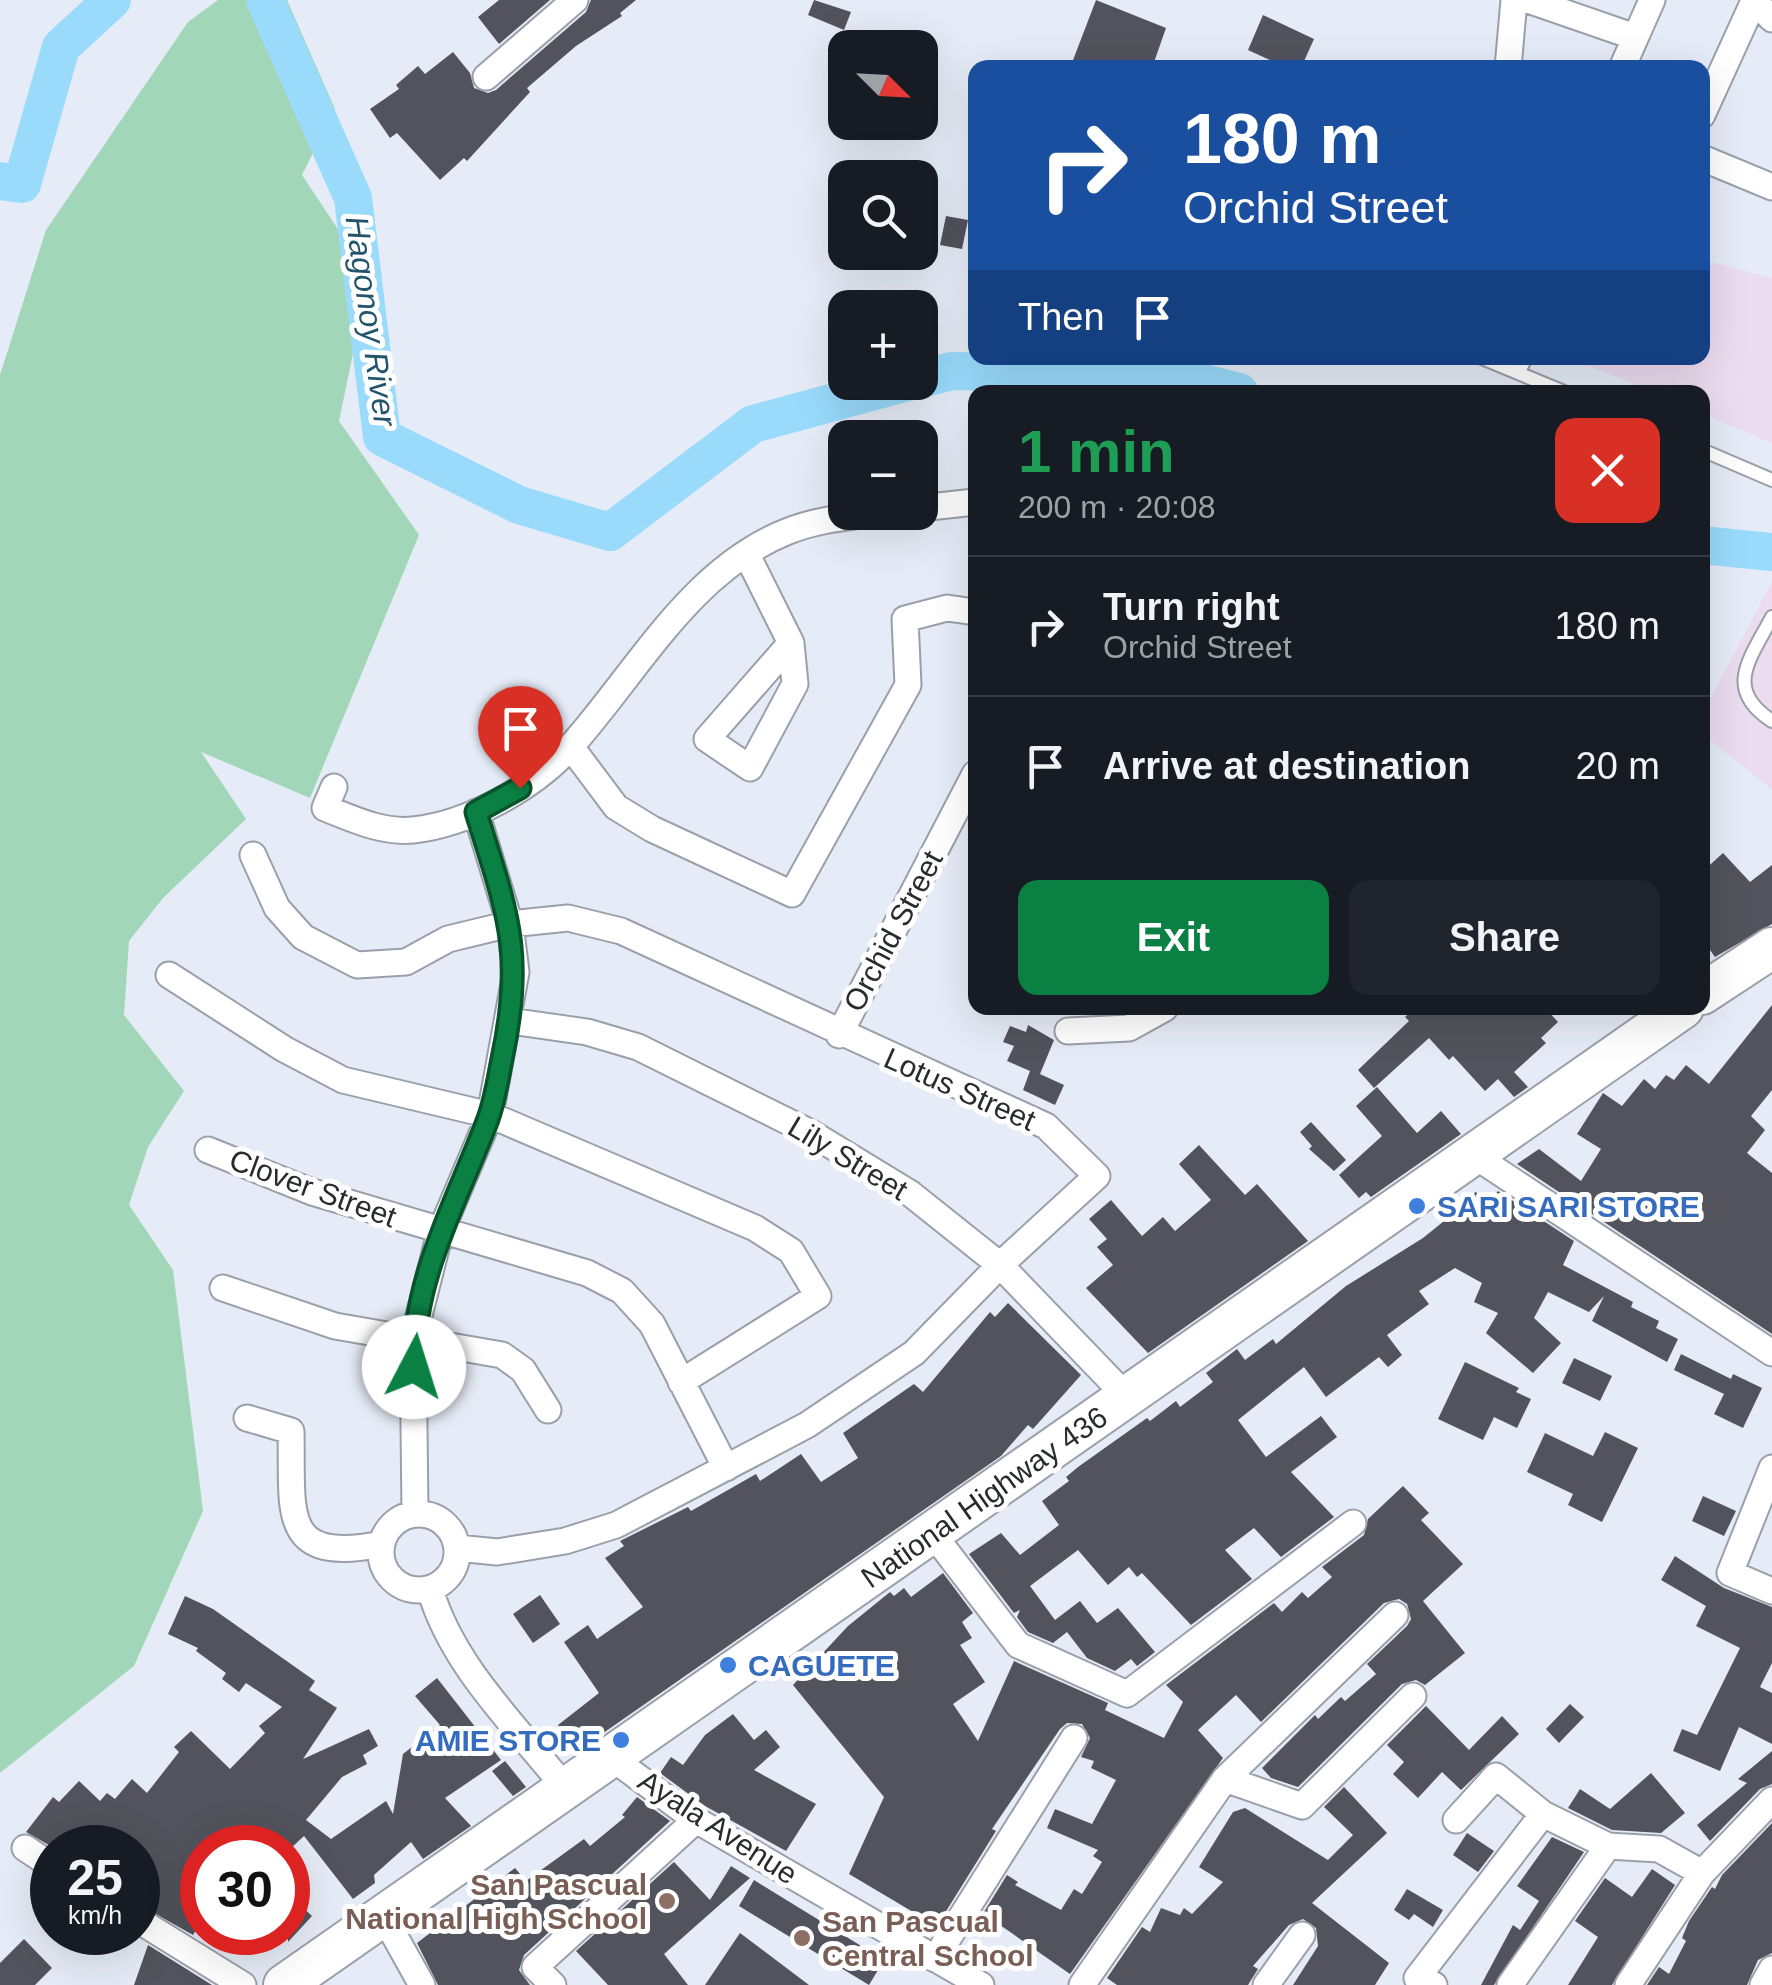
<!DOCTYPE html>
<html lang="en">
<head>
<meta charset="utf-8">
<style>
  :root { --surface:#171b24; --page:#20242c; --text:#f1f3f6; --muted:#9ea1a6; --line:#363941; --accent:#0b8043 }
  body { margin:0; font-family:Arial,sans-serif; background:var(--page); color:var(--text); height:100vh; display:flex; flex-direction:column; font-size:38px; white-space:nowrap }
  * { box-sizing:border-box; margin:0 }
  p { font-size:32px; color:var(--muted) }
  .icon { flex:none; width:55px; height:55px; fill:none; stroke:currentColor; stroke-width:2; stroke-linecap:round; stroke-linejoin:round }
  .map { position:relative; flex:1; overflow:hidden }
  .drawer { position:absolute; left:968px; top:385px; width:742px; height:630px; display:flex; flex-direction:column; background:var(--surface); border-radius:20px; box-shadow:0 10px 40px #0002 }
  .drawer>* { flex:none }
  .banner { position:absolute; left:968px; top:60px; width:742px; height:305px; border-radius:20px; box-shadow:0 10px 40px #0002; background:#1a4fa0; color:#fff; overflow:hidden }
  .needle { width:65px; rotate:114deg }
  .fabs { position:absolute; left:828px; top:30px; display:grid; gap:20px }
  .fabs a { display:grid; place-items:center; width:110px; height:110px; border-radius:20px; background:var(--surface); box-shadow:0 10px 40px #0002; font-size:50px }
  .speed { position:absolute; left:30px; top:1825px; display:flex; gap:20px; font-size:50px; font-weight:700; text-align:center }
  .speed>* { display:grid; place-content:center; width:130px; height:130px; border-radius:50%; background:var(--surface); box-shadow:0 10px 40px #0002; line-height:1 }
  .speed small { font-size:25px; font-weight:400 }
  .speed .limit { border:15px solid #d22; background:#fff; color:#111 }
  .pin { position:absolute; display:grid; place-items:center; width:85px; height:85px; color:#fff; margin:-102px -42px; border-radius:50% 50% 50% 0; rotate:-45deg; box-shadow:0 0 10px #0007 }
  .pin .icon { rotate:45deg }
  .me { position:absolute; width:110px; margin:-55px; rotate:5deg; stroke-linejoin:round; filter:drop-shadow(0 0 8px #0008) }
  .turn { display:flex; align-items:center; gap:35px; height:210px; padding:0 50px; font-size:45px }
  .turn .icon { width:130px; height:130px; stroke-width:2.5 }
  .turn b { display:block; font-size:70px; line-height:85px }
  .then { display:flex; align-items:center; height:95px; padding:0 50px; background:#0003; gap:20px; font-size:38px }
  .round { display:grid; place-items:center; flex:none; width:105px; height:105px; border-radius:20px; background:var(--page) }
  .summary { display:flex; align-items:center; justify-content:space-between; height:170px; padding:0 50px }
  h1 { font-size:60px; font-weight:700; line-height:75px; color:#1e9e55 }
  .button { display:flex; gap:20px; margin-top:auto; padding:20px 50px }
  .button a { flex:1; height:115px; border-radius:20px; background:var(--accent); color:#fff; font-size:40px; font-weight:700; line-height:115px; text-align:center }
  .button a+a { background:var(--page); color:var(--text) }
  ul { padding:0; list-style:none }
  li { display:flex; align-items:center; gap:30px; height:140px; padding:0 50px; border-top:2px solid var(--line) }
  li div { flex:1 }
  li b { display:block; font-size:38px }
  li em { font-style:normal }
  .map>svg:first-child { display:block }
  .commercial { fill:#ebdcef }
  .green { fill:#a2d6b9 }
  .lines { fill:none; stroke-linecap:round; stroke-linejoin:round }
  .river { stroke:#9adbfc; stroke-width:38 }
  .building { fill:#52535c }
  .lane-casing { stroke:#9aa0aa; stroke-width:16 }
  .street-casing { stroke:#9aa0aa; stroke-width:29 }
  .primary-casing { stroke:#9aa0aa; stroke-width:44 }
  .lane { stroke:#fff; stroke-width:12 }
  .street { stroke:#fff; stroke-width:25 }
  .primary { stroke:#fff; stroke-width:40 }
  .route-casing { stroke:#07532c; stroke-width:25 }
  .route { stroke:#0b8043; stroke-width:18 }
  .shop-dot { fill:#3f7fe0; stroke:#fff; stroke-width:4 }
  .education-dot { fill:#8d6e63; stroke:#fff; stroke-width:4 }
  .labels { text-anchor:middle; dominant-baseline:central; stroke-width:10; stroke-linejoin:round; paint-order:stroke }
  .street-label { font-size:30px; fill:#292b2f; stroke:#fff }
  .shop-label { font-size:30px; font-weight:bold; fill:#366cbe; stroke:#fff; text-anchor:start }
  .education-label { font-size:30px; font-weight:bold; fill:#785e54; stroke:#fff; text-anchor:end }
  .water-label { font-size:32px; font-style:italic; fill:#22546b; stroke:#fff }
</style>
</head>
<body>
<div class="map">
<svg width="1772" height="1985" viewBox="0 0 1772 1985">
  <rect width="100%" height="100%" fill="#e6ecf7"/>
  <path class="commercial" d="M1703,260L1772,278V443L1703,414L1702,392H1653L1570,358H1702Z
    M1772,581V790L1703,734L1702,715Z"/>
  <path class="green" d="M218,0H287L335,109L302,175L369,276L339,421L419,535L310,798L201,752L246,819L163,898L129,941L124,1015L184,1091L148,1147L129,1205L173,1270L203,1511L134,1666L0,1773V375L46,230L188,22Z"/>
  <g class="lines">
    <path class="river" d="M265,0L353,198L382,437L519,505L610,532L753,424L908,382
      M0,181L22,184L61,47L112,0
      M920,379L952,371L1171,375L1239,392
      M1702,545L1772,552"/>
  </g>
  <path class="building" d="M499,0H550L499,44L478,17Z
    M591,0H636L620,13L622,16L576,46L527,88L530,92L467,161L464,158L440,180L397,133L390,138L370,109L399,89L396,85L418,66L425,74L453,52L470,73L474,88L488,93L496,90L586,12Z
    M814,0L851,12L844,30L808,15Z
    M1096,0L1166,28L1152,68H1070Z
    M1263,15L1314,39L1301,68H1287L1248,50Z
    M946,216L968,220L962,249L940,245Z
    M1723,853L1750,882L1772,865V924L1715,957L1710,950L1702,956V872Z
    M1772,1005V1090L1751,1116L1765,1130L1747,1153L1772,1173V1334L1517,1164L1539,1149L1581,1181L1601,1149L1577,1134L1603,1093L1622,1106L1644,1079L1655,1089L1666,1075L1674,1080L1686,1065L1709,1084Z
    M1415,1008H1545L1558,1022L1541,1038L1546,1043L1514,1072L1528,1087L1514,1097L1498,1079L1485,1091L1453,1056L1449,1060L1429,1038L1374,1088L1358,1070L1409,1021L1405,1017Z
    M1028,1025L1054,1040L1040,1074L1064,1085L1055,1105L1023,1090L1030,1071L1007,1061L1014,1046L1003,1042L1010,1026L1026,1032Z
    M1377,1087L1417,1133L1441,1111L1461,1134L1371,1197L1366,1192L1359,1198L1339,1175L1382,1136L1356,1106Z
    M1311,1122L1346,1160L1334,1171L1309,1149L1312,1146L1300,1132Z
    M1199,1145L1245,1195L1257,1184L1308,1241L1148,1353L1086,1288L1113,1265L1097,1247L1107,1239L1089,1219L1111,1200L1142,1236L1163,1217L1175,1231L1211,1200L1179,1164Z
    M1498,1191L1574,1241L1563,1265L1633,1302L1631,1307L1659,1321L1656,1328L1678,1339L1667,1362L1592,1321L1604,1296L1589,1312L1548,1292L1534,1318L1561,1343L1533,1373L1486,1333L1498,1313L1474,1302L1482,1283L1455,1268L1419,1291L1429,1304L1387,1335L1402,1355L1388,1367L1379,1357L1326,1397L1304,1367L1238,1420L1266,1457L1321,1416L1337,1437L1291,1472L1334,1517L1281,1557L1254,1528L1225,1550L1252,1579L1191,1625L1142,1573L1137,1577L1129,1567L1108,1585L1078,1550L1030,1586L1055,1620L1080,1601L1097,1623L1118,1608L1155,1652L1137,1666L1131,1659L1115,1671L1087,1658L1067,1632L1053,1643L1028,1632L1017,1617L1020,1610L1014,1613L969,1554L1001,1533L1020,1555L1059,1525L1042,1501L1069,1481L1066,1477L1078,1467L1147,1418L1150,1421L1176,1401L1180,1407L1213,1382L1206,1373L1237,1349L1245,1360L1273,1339L1276,1344L1346,1286L1423,1238L1449,1217L1446,1214L1460,1201L1476,1192L1486,1205Z
    M1008,1303L1081,1375L1033,1429L1028,1425L1001,1456L576,1752L558,1725L599,1693L564,1642L588,1625L597,1639L643,1607L605,1558L624,1546L620,1541L688,1507L691,1511L756,1474L760,1481L801,1454L821,1482L858,1458L843,1433L914,1384L923,1392L990,1312L995,1317Z
    M1681,1354L1731,1379L1733,1374L1762,1388L1743,1428L1714,1414L1724,1394L1674,1370Z
    M1574,1358L1612,1376L1600,1401L1562,1383Z
    M1465,1362L1519,1388L1516,1392L1531,1399L1517,1428L1494,1417L1483,1440L1438,1419Z
    M1605,1432L1638,1448L1602,1522L1568,1505L1573,1494L1527,1472L1545,1433L1593,1456Z
    M1403,1486L1429,1513L1421,1520L1463,1564L1423,1601L1465,1653L1425,1685L1416,1680L1402,1684L1298,1787L1271,1778L1262,1768L1315,1715L1318,1719L1341,1697L1345,1701L1376,1674L1367,1664L1407,1626L1411,1619L1407,1604L1399,1599L1384,1603L1261,1722L1236,1695L1198,1730L1223,1758L1070,1974L990,1918L986,1924L979,1920L1007,1875L1018,1882L1015,1885L1061,1910L1074,1889L1082,1894L1102,1862L1093,1856L1098,1850L1047,1828L1055,1809L1092,1824L1116,1780L1091,1768L1094,1761L1081,1757L1090,1738L1082,1724L1067,1723L1060,1729L992,1829L996,1831L930,1937L907,1923L913,1912L849,1874L884,1797L793,1685L848,1626L890,1592L894,1596L904,1588L911,1597L943,1573L973,1613L962,1622L972,1638L960,1645L985,1682L953,1704L978,1741L1014,1661L1108,1703L1105,1710L1164,1738L1183,1702L1166,1685L1274,1603L1282,1612L1302,1592L1308,1598L1332,1577L1322,1567L1364,1535L1368,1519Z
    M1703,1496L1736,1511L1724,1536L1692,1521Z
    M1675,1556L1724,1588L1772,1607V1663L1760,1687L1772,1693V1744L1739,1727L1720,1771L1673,1751L1682,1729L1697,1735L1740,1648L1696,1626L1706,1606L1661,1580Z
    M540,1595L560,1624L533,1643L513,1614Z
    M185,1596L213,1609L315,1681L309,1690L337,1708L303,1759L369,1729L378,1746L363,1755L367,1764L342,1777L306,1820L331,1839L386,1801L393,1814L403,1754L440,1725L415,1696L437,1678L501,1760L445,1798L471,1826L423,1859L411,1842L374,1875L375,1883L353,1899L304,1836L291,1848H202V1883L191,1893L202,1900V1920L193,1935L138,1904V1848H54L26,1832L53,1797L59,1802L79,1781L100,1801L107,1793L115,1799L132,1779L147,1793L179,1752L174,1747L191,1731L230,1769L265,1733L259,1726L282,1707L246,1683L239,1692L222,1679L226,1673L196,1651L198,1648L168,1634Z
    M1570,1704L1584,1717L1559,1743L1546,1729Z
    M1426,1706L1469,1750L1502,1716L1519,1734L1461,1790L1442,1772L1418,1798L1393,1774L1404,1762L1387,1745Z
    M733,1714L754,1740L766,1730L780,1747L754,1770L816,1804L786,1851L705,1806L660,1773L671,1757L683,1765L705,1735Z
    M1772,1751V1784L1760,1789L1710,1841L1697,1825L1747,1783L1738,1779Z
    M505,1761L526,1787L513,1796L492,1771Z
    M1651,1773L1685,1813L1661,1833L1612,1830L1568,1808L1580,1789L1610,1809Z
    M1344,1787L1387,1833L1312,1903L1389,1963L1375,1985H1293L1318,1946L1316,1928L1303,1919L1289,1925L1253,1966L1258,1969L1248,1985H1117L1107,1978L1142,1927L1150,1932L1161,1908L1180,1915L1184,1908L1192,1914L1223,1882L1199,1867L1233,1812L1245,1808L1328,1860L1353,1835L1324,1807Z
    M637,1797L670,1821L524,1955L519,1970L530,1985H438L417,1943L515,1868L526,1881L584,1839L590,1846L625,1817L622,1815Z
    M1772,1823V1953L1758,1960L1747,1985H1647L1659,1967L1669,1974L1686,1941L1682,1938L1689,1921L1712,1887L1715,1889L1722,1875Z
    M1467,1833L1494,1851L1478,1872L1453,1855Z
    M1552,1837L1584,1852L1494,1985H1481L1513,1925L1520,1930L1539,1901L1517,1886Z
    M674,1862L710,1900L731,1866L750,1878L664,1954L688,1985H608L576,1951Z
    M1652,1869L1675,1885L1612,1985H1568L1598,1937L1575,1921L1605,1878L1632,1897Z
    M754,1880L884,1960L869,1985L739,1906Z
    M1407,1889L1443,1910L1433,1927L1414,1914L1409,1920L1394,1910Z
    M288,1894L312,1916L288,1942Z
    M740,1933L809,1985H705Z
    M24,1939L52,1968L35,1985H0V1963Z
    M148,1945L212,1985H134Z"/>
  <g class="lines">
    <g class="lane-casing">
      <path id="lane" d="M1482,358L1564,392
        M1518,373L1526,358
        M1702,450L1772,480
        M1772,617C1750,659 1723,689 1772,721"/>
    </g>
    <g class="street-casing">
      <path id="street" d="M1528,0L1635,37
        M1753,0L1772,19
        M1508,68L1514,0
        M1622,68L1652,0
        M486,77L575,0
        M1702,115L1754,1
        M1702,158L1772,187
        M920,508L975,502
        M747,555L791,643L795,684L750,768L707,739L791,643
        M571,747L616,807L652,829L792,894L908,685L905,619L947,608L975,612
        M334,787L325,808C353,819 382,833 413,830C469,824 535,787 572,745C637,672 690,571 786,532C817,519 850,517 883,512
        M253,855L277,908L303,937L357,965L406,962L448,939L510,924L568,918L621,931L1046,1126L1097,1176L1000,1265L914,1353L807,1425L616,1525L565,1541L497,1552L457,1548
        M169,975L284,1049L343,1080L490,1115L755,1228L791,1251L818,1296L681,1382
        M510,1021L587,1032L638,1047L811,1133L911,1194L1000,1265L1126,1396
        M1068,1031L1129,1028L1165,1008
        M839,1035L975,774
        M208,1150L312,1192L587,1273L622,1291L652,1324L726,1468
        M1475,1156L1772,1353
        M223,1288L335,1326L502,1355L523,1370L548,1410
        M247,1418L291,1431C293,1511 278,1565 382,1544
        M1772,1468L1730,1573L1772,1591
        M415,1514L413,1339L440,1233L490,1115L516,972L510,924L476,812
        M381 1552a38 38 0 1 1 76 0a38 38 0 1 1-76 0Z
        M933,1534L1018,1645L1127,1694L1353,1523
        M430,1589C452,1666 517,1727 567,1790
        M612,1758L696,1820L981,1985
        M1225,1779L1302,1806L1413,1696
        M1456,1820L1496,1776L1543,1814L1608,1846L1659,1849L1702,1873L1772,1800
        M25,1848L52,1866
        M384,1917L422,1985
        M138,1920L243,1985
        M935,1959L1074,1738
        M553,1985L535,1967L696,1820
        M1082,1985L1225,1779L1395,1615
        M1266,1985L1302,1935
        M1434,1985L1417,1978L1543,1814
        M1510,1985L1608,1846
        M1628,1985L1702,1873
        M1763,1985L1772,1969"/>
    </g>
    <g class="primary-casing">
      <path id="primary" d="M1702,994L1772,948
        M284,1985L1683,1008"/>
    </g>
    <use href="#lane" class="lane"/>
    <use href="#street" class="street"/>
    <use href="#primary" class="primary"/>
  </g>
  <g class="lines">
    <g class="route-casing">
      <path id="route" d="M414,1367C412,1279 458,1199 488,1119C495,1100 498,1079 502,1059C525,952 507,912 476,812L520,788"/>
    </g>
    <use href="#route" class="route"/>
  </g>
  <g class="shop-dot">
    <circle cx="1417" cy="1206" r="10"/>
    <circle cx="728" cy="1665" r="10"/>
    <circle cx="621" cy="1740" r="10"/>
  </g>
  <g class="education-dot">
    <circle cx="667" cy="1901" r="10"/>
    <circle cx="802" cy="1938" r="10"/>
  </g>
  <g class="labels">
    <g class="street-label">
      <text transform="translate(893 931) rotate(-62)">Orchid Street</text>
      <text transform="translate(960 1089) rotate(24)">Lotus Street</text>
      <text transform="translate(848 1158) rotate(31)">Lily Street</text>
      <text transform="translate(313 1188) rotate(20)">Clover Street</text>
      <text transform="translate(984 1497) rotate(-35)">National Highway 436</text>
      <text transform="translate(718 1827) rotate(33)">Ayala Avenue</text>
    </g>
    <g class="shop-label">
      <text x="1437" y="1206">SARI SARI STORE</text>
      <text x="748" y="1665">CAGUETE</text>
      <text x="601" y="1740" text-anchor="end">AMIE STORE</text>
    </g>
    <g class="education-label">
      <text x="647" y="1884">San Pascual<tspan x="647" dy="34">National High School</tspan></text>
      <text x="822" y="1921" text-anchor="start">San Pascual<tspan x="822" dy="34">Central School</tspan></text>
    </g>
    <g class="water-label">
      <text transform="translate(371 321) rotate(82)">Hagonoy River</text>
    </g>
  </g>
</svg>
<div class="fabs">
<a><svg class="needle" viewBox="-14 -14 28 28"><path d="M0-13l5 13h-10z" fill="#e53935"/><path d="M0 13l5-13h-10z" fill="#9ea1a6"/></svg></a>
<a><svg class="icon" aria-label="search" viewBox="0 0 24 24"><circle cx="10" cy="10" r="6"/><path d="M15 15l6 6"/></svg></a>
<a>+</a>
<a>−</a>
</div>
<div class="speed"><div>25<small>km/h</small></div><div class="limit">30</div></div>
<div class="pin" style="left:520px;top:788px;background:#d93025"><svg class="icon" aria-label="arrive" viewBox="0 0 24 24"><path d="M6 21V4h12l-3 4 3 4H6"/></svg></div>
<svg class="me" style="left:414px;top:1367px" viewBox="-20 -20 40 40"><circle r="19" fill="#fff"/><path d="M0-13L10 11 0 6-10 11z" fill="#0b8043"/></svg>
<div class="banner">
<div class="turn"><svg class="icon" aria-label="right" viewBox="0 0 24 24"><path d="M7 20v-9h11M14 6l5 5-5 5"/></svg><div><b>180 m</b>Orchid Street</div></div>
<div class="then">Then<svg class="icon" aria-label="arrive" viewBox="0 0 24 24"><path d="M6 21V4h12l-3 4 3 4H6"/></svg></div>
</div>
<section class="drawer">
<div class="summary"><div><h1>1 min</h1><p>200 m · 20:08</p></div><a class="round" style="background:#d93025;color:#fff"><svg class="icon" aria-label="close" viewBox="0 0 24 24"><path d="M6 6l12 12M18 6L6 18"/></svg></a></div>
<ul>
<li><svg class="icon" aria-label="right" viewBox="0 0 24 24"><path d="M7 20v-9h11M14 6l5 5-5 5"/></svg><div><b>Turn right</b><p>Orchid Street</p></div><em>180 m</em></li>
<li><svg class="icon" aria-label="arrive" viewBox="0 0 24 24"><path d="M6 21V4h12l-3 4 3 4H6"/></svg><div><b>Arrive at destination</b></div><em>20 m</em></li>
</ul>
<div class="button"><a>Exit</a><a>Share</a></div>
</section>
</div>
</body>
</html>
